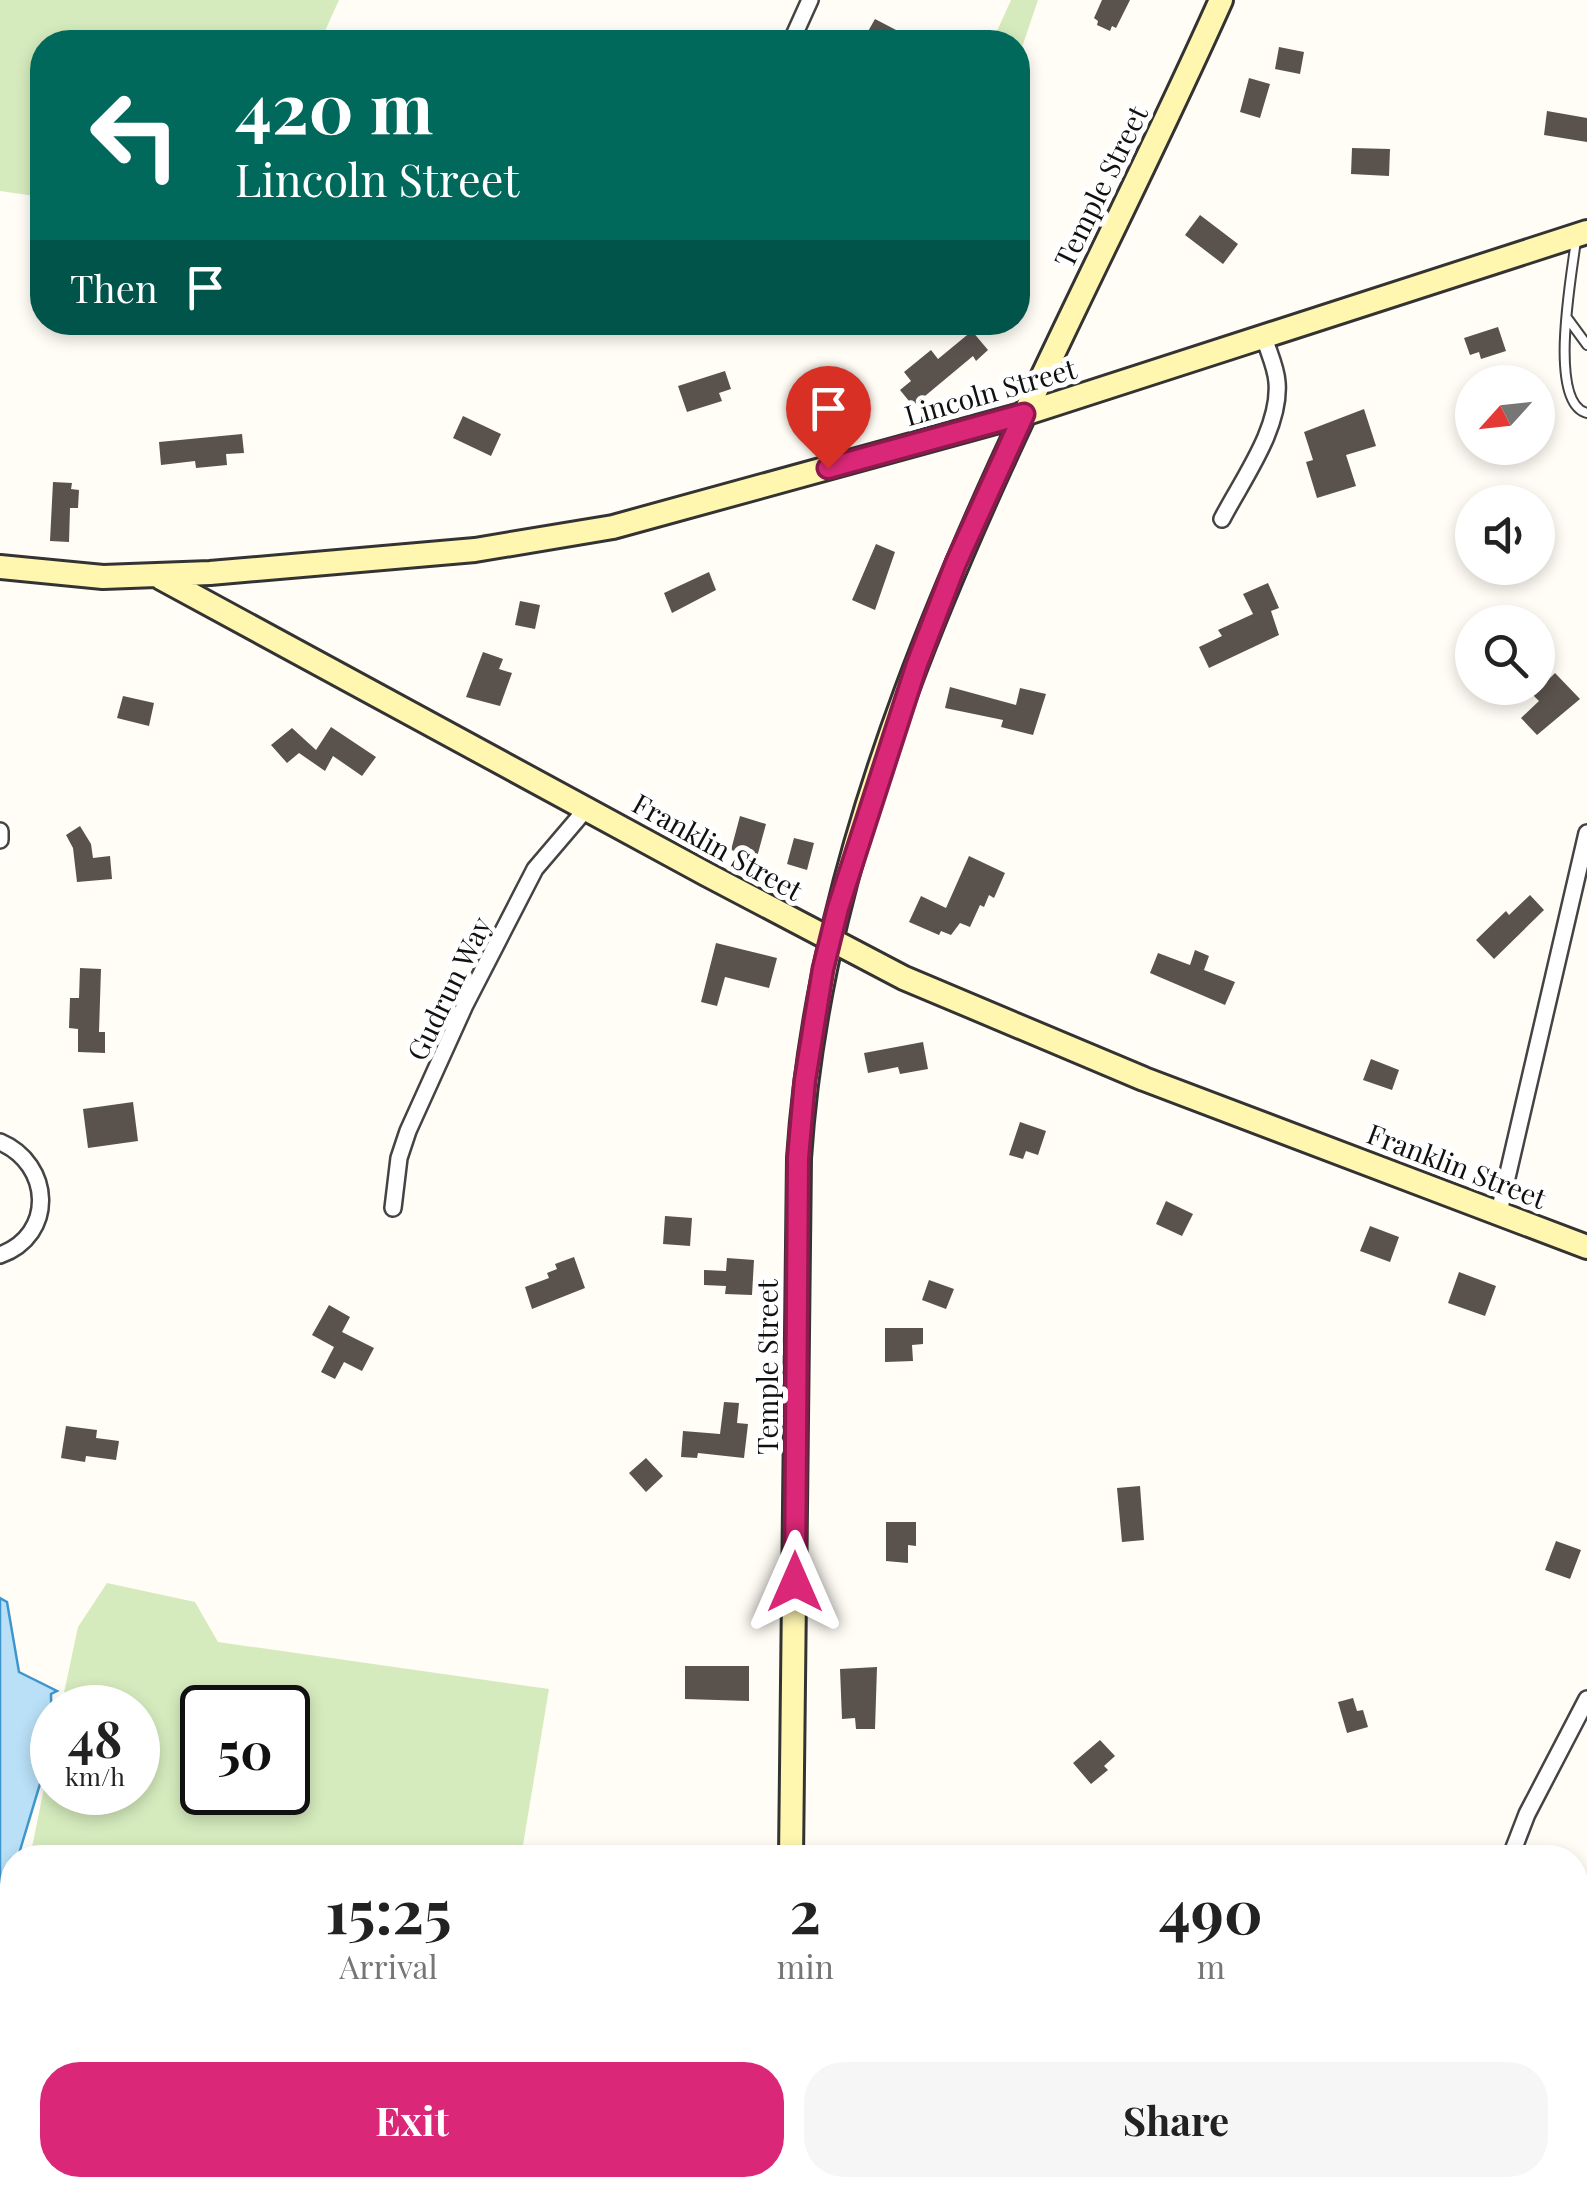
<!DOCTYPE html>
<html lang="en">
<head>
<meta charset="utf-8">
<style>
  :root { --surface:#fff; --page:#f6f6f6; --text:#222; --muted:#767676; --accent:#db2777 }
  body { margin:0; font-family:"Playfair Display",serif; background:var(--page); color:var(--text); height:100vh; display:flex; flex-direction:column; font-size:38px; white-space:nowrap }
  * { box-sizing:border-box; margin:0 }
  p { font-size:32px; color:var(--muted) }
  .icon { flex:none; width:55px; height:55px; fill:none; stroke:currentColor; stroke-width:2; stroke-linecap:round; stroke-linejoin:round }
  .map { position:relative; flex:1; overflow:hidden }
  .side { position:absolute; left:0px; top:1845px; width:1588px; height:352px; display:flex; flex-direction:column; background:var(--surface); border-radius:40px 40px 0 0; box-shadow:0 5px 15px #0003 }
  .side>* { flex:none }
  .banner { position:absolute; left:30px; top:30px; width:1000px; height:305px; border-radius:40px; box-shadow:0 5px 15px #0003; background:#00695c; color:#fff; overflow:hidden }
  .needle { width:65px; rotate:243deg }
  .buttons { position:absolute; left:1455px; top:365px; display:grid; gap:20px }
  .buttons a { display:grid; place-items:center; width:100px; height:100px; border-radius:50%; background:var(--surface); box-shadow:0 5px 15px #0003; font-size:50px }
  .speed { position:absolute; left:30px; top:1685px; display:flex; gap:20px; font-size:50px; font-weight:700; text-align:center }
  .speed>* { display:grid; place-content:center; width:130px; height:130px; border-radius:50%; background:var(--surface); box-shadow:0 5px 15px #0003; line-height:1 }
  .speed small { font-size:25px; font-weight:400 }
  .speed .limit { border:5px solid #111; border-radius:15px; background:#fff; color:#111 }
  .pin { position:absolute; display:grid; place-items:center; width:85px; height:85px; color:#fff; margin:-102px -42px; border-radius:50% 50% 50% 0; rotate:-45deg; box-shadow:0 0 10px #0007 }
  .pin .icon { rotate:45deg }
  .me { position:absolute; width:110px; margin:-55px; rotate:0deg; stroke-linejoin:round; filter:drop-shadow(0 0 8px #0008) }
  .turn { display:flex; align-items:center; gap:35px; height:210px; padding:0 40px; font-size:45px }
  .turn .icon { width:130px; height:130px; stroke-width:2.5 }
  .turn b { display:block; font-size:70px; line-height:85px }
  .then { display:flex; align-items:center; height:95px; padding:0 40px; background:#0003; gap:20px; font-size:38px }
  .eta { display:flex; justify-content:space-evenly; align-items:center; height:170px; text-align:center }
  .eta b { font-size:60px; font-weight:700; line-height:70px }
  .button { display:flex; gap:20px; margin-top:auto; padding:20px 40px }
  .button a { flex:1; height:115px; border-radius:40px; background:var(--accent); color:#fff; font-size:40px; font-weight:700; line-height:115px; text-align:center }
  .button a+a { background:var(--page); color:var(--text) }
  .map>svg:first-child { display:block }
  .green { fill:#d5ebbd; fill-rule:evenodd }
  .water { fill:#b9e0f7; stroke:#3f96cf; stroke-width:2.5 }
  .building { fill:#5a524d }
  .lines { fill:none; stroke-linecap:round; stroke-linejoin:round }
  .lane-casing { stroke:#444; stroke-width:12 }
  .street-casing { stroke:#444; stroke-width:20 }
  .secondary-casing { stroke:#333; stroke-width:28 }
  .lane { stroke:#fff; stroke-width:8 }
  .street { stroke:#fff; stroke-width:15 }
  .secondary { stroke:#fff6b0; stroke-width:22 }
  .route-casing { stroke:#8e194d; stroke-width:25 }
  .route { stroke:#db2777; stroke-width:18 }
  .labels { text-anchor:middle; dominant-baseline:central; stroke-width:10; stroke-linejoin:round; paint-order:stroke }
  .street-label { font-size:28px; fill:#111; stroke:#fff }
</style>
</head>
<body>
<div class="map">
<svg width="1587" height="2196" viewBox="0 0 1587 2196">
  <rect width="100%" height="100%" fill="#fffdf5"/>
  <path class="green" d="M0,0H339L320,42H42V197L0,191Z
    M1011,0H1038L1018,59V42H992Z
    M107,1583L195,1602L218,1642L549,1689L521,1857H30L52,1749V1792H138V1708L61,1707L78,1627ZM202,1708H288V1792H202Z
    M12,1939V2135L0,2121V1998Z"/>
  <path class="water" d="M0,1598L7,1602L19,1672L57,1691L51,1694L52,1744L18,1857L12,1858V1890L0,1959Z"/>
  <path class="building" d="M1102,0H1130L1116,28L1112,26L1110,31L1097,25L1098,21L1094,18Z
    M875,19L898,31L892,42H862Z
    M1279,47L1304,52L1300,74L1275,69Z
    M1249,78L1270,84L1260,118L1240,112Z
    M1547,111L1587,118V142L1544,135Z
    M1352,148L1390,149L1389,176L1351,174Z
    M1200,215L1238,244L1223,264L1185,235Z
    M1498,327L1506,351L1481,359L1479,352L1470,355L1464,338Z
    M972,331L988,350L976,361L973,356L913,406L900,390L911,381L904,372L931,350L938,359Z
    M725,371L731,389L719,393L722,401L687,412L678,386Z
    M1364,409L1376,446L1346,455L1356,486L1317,498L1306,462L1313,460L1304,432Z
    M463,416L501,434L491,456L453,438Z
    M242,434L244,453L226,454L227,465L196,468L195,461L161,465L159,442Z
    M53,482L72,483L71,489L79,490L78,508H70L69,542L50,541Z
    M876,544L895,552L875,610L852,600Z
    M709,572L716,590L672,613L664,593Z
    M1268,583L1279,608L1271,611L1279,635L1209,668L1199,647L1222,636L1218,630L1253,614L1243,594Z
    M520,601L540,605L535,629L515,625Z
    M483,652L503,659L499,669L512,673L500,706L466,697Z
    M1555,673L1580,699L1537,735L1521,718L1539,701L1533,695Z
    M950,687L1016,705L1020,688L1046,694L1033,735L1001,727L1003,720L945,708Z
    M123,696L154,703L149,726L117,718Z
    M331,727L376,757L362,776L333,756L325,771L299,753L287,763L271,745L292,728L316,750Z
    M740,816L766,824L757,857L731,850Z
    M80,826L91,844L93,858L110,856L112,879L77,882L73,848L66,835Z
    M794,838L814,843L807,870L787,864Z
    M969,856L1005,873L994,898L989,895L984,907L980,905L970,927L960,923L951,935L941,931L939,935L909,922L921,896L946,908Z
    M1530,895L1544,910L1494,959L1476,940L1506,911L1509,915Z
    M716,943L777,958L769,988L725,977L717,1006L701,1002Z
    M1195,950L1209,956L1204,970L1235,982L1225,1005L1150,973L1158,953L1190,965Z
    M80,968L101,969L99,1032H105V1053L78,1052V1029L69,1028L70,998H79Z
    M923,1042L928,1069L900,1074L898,1067L868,1073L864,1053Z
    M1371,1059L1399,1070L1392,1090L1363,1080Z
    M133,1102L138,1141L88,1148L83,1109Z
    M1020,1122L1046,1131L1038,1155L1026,1151L1023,1159L1009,1155Z
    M1166,1201L1193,1214L1182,1236L1156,1224Z
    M665,1216L692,1218L690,1246L663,1244Z
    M1370,1226L1399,1237L1390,1262L1360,1251Z
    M574,1257L585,1288L532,1309L525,1287L549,1278L547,1273L557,1269L555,1264Z
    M727,1258L754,1260L752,1295L725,1294L726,1286L704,1285V1270L726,1271Z
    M1459,1272L1496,1286L1485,1316L1448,1303Z
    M929,1280L954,1289L946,1309L922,1300Z
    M329,1305L350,1317L342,1332L374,1348L362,1371L344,1362L335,1379L321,1372L334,1347L312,1335Z
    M885,1328H923V1344L912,1345L913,1361L885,1362Z
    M724,1402L739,1403L737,1423L748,1424L744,1458L698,1453L697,1458L681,1457L683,1431L720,1434Z
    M66,1426L97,1430L96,1438L119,1441L116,1460L86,1456L85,1462L61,1458Z
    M646,1458L663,1476L646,1492L629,1473Z
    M1140,1486L1144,1540L1122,1542L1117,1488Z
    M886,1522H916V1546L908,1545V1563L886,1561Z
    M1556,1541L1581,1550L1570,1579L1545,1570Z
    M685,1666H749V1701L685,1699Z
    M877,1667L875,1729H856L855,1718L842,1719L840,1669Z
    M1353,1698L1357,1711L1363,1710L1368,1727L1347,1733L1338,1702Z
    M1100,1740L1115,1756L1104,1766L1108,1770L1091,1784L1073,1763Z"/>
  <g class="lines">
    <g class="lane-casing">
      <path id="lane" d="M1576,240C1572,274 1547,403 1587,413
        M1568,319L1587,345"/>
    </g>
    <g class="street-casing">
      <path id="street" d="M791,42L810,0
        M1222,519C1242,480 1281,428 1277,382C1276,367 1268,351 1264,337
        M0,831V840
        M0,1142C52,1164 56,1235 0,1255
        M393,1208L399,1158L408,1131L465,1005L535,869L587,808
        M1499,1212L1587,833
        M1510,1858L1527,1814L1587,1699
        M1488,2185L1489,2196"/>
    </g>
    <g class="secondary-casing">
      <path id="secondary" d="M0,567L103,577L210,573L475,550L613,527L1024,414L1587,232
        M161,578L706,874L904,978L1144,1079L1587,1247
        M791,1858L799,1158C827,740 1054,374 1221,0
        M788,2196V2185"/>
    </g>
    <use href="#lane" class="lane"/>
    <use href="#street" class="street"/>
    <use href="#secondary" class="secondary"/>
  </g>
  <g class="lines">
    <g class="route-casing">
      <path id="route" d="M795,1582L798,1158L805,1080L823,969L838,908L917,664L956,563L1024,414L828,468"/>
    </g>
    <use href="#route" class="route"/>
  </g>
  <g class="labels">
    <g class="street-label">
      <text transform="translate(1100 186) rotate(-64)">Temple Street</text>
      <text transform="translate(990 391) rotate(-16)">Lincoln Street</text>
      <text transform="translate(718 846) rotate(29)">Franklin Street</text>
      <text transform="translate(448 988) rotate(-64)">Gudrun Way</text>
      <text transform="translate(1457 1165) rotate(21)">Franklin Street</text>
      <text transform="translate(766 1367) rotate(-90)">Temple Street</text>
    </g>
  </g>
</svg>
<div class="buttons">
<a><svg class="needle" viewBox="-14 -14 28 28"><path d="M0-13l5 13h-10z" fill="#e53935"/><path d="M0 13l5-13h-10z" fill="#767676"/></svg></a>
<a><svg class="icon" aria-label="sound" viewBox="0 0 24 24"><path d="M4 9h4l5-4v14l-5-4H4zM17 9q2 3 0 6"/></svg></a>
<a><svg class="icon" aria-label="search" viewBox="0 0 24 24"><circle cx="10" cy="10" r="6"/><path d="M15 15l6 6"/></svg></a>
</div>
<div class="speed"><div>48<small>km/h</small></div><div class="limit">50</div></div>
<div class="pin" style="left:828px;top:468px;background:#d93025"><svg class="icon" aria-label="arrive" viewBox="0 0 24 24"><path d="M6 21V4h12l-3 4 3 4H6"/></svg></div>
<svg class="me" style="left:795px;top:1582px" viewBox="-20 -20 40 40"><path d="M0-17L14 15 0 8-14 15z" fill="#db2777" stroke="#fff" stroke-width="4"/></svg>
<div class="banner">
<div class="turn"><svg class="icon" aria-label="left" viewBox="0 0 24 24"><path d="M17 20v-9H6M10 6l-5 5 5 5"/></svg><div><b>420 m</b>Lincoln Street</div></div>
<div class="then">Then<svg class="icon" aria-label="arrive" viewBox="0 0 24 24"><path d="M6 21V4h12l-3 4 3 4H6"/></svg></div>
</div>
<section class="side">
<div class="eta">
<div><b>15:25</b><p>Arrival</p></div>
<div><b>2</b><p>min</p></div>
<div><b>490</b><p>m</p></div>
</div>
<div class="button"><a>Exit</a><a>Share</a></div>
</section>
</div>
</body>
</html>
